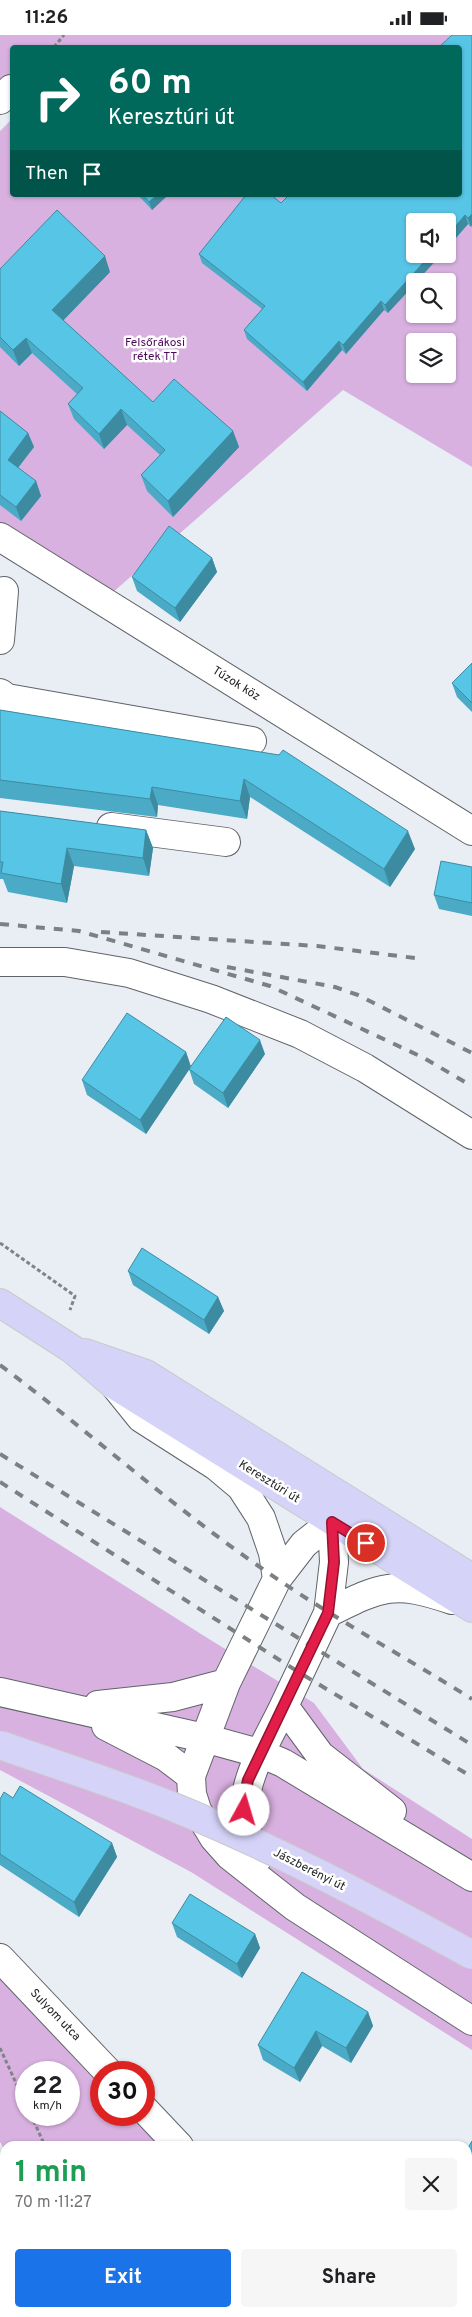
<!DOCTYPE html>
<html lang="en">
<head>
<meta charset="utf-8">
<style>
  :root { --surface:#fff; --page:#f6f6f6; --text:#202124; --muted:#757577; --accent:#1a73e8 }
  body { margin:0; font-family:Overpass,sans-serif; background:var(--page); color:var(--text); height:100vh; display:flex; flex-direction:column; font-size:19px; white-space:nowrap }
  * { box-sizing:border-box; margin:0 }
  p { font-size:16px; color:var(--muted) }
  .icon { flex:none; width:28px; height:28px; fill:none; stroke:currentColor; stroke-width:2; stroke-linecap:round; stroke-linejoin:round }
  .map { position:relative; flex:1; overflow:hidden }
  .drawer { position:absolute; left:0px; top:2106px; width:472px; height:176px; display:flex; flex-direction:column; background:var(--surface); border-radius:15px 15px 0 0; box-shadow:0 1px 4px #0004 }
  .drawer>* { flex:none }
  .banner { position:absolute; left:10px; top:10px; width:452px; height:152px; border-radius:5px; box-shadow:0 1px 4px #0004; background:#00695c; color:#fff; overflow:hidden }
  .controls { position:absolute; left:406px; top:178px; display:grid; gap:10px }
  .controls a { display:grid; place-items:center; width:50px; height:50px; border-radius:5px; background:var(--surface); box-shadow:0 1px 4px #0004; font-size:25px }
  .speed { position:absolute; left:15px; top:2026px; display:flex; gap:10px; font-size:25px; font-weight:700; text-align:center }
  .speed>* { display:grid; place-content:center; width:65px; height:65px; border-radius:50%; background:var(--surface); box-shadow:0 1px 4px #0004; line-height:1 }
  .speed small { font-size:12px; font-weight:400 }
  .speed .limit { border:8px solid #d22; background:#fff; color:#111 }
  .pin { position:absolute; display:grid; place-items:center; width:42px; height:42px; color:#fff; margin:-21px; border:2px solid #fff; border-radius:50%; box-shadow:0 1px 5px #0007 }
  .me { position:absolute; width:55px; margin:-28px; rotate:6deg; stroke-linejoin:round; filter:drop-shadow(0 0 4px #0008) }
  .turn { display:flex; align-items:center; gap:18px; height:105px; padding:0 15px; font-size:22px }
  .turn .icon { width:65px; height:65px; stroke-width:2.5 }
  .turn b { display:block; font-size:35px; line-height:42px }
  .then { display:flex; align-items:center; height:48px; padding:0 15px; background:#0003; gap:10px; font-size:19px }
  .round { display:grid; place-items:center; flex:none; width:52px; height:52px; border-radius:5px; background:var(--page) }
  .summary { display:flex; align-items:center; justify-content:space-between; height:85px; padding:0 15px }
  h1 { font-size:30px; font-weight:700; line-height:38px; color:#1e9e55 }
  .primary-button { display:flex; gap:10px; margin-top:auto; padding:10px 15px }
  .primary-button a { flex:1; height:58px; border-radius:5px; background:var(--accent); color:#fff; font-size:20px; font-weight:700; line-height:58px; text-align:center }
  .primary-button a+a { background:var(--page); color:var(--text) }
  .status { display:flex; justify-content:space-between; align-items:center; height:35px; padding:0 25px; background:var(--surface); direction:ltr }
  .status svg { height:14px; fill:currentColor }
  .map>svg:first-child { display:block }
  .green { fill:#d8b1e0; fill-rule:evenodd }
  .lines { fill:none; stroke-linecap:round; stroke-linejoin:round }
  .minor-casing { stroke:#606469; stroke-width:30 }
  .major-casing { stroke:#cacacb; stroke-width:30 }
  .path { stroke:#808387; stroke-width:3; stroke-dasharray:4 2.5; stroke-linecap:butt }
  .minor { stroke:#fff; stroke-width:28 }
  .major { stroke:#d5d3f8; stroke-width:28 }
  .rail { stroke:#7d8083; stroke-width:4; stroke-dasharray:9 9; stroke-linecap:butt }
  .major-bridge-casing { stroke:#cacacb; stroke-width:30; stroke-linecap:butt }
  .major-bridge { stroke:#d5d3f8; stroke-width:28 }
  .wall { fill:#4baac6 }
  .shaded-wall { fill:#3d8ba1 }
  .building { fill:#57c6e6; stroke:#3d8ba1 }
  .route-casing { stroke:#92132f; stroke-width:12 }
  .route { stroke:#e11d48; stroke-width:9 }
  .labels { text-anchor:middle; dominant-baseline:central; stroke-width:5; stroke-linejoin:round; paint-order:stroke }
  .park-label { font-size:12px; fill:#4f095b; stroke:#fff }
  .street-label { font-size:12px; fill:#222325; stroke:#fff }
</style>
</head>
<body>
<div class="status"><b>11:26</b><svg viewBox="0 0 49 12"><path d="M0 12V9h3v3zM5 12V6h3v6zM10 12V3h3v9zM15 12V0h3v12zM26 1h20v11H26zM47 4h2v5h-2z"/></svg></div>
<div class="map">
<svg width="472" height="2282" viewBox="0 0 472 2282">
  <rect width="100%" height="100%" fill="#e9eef4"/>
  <path class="green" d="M0,0H472V432L343,355L111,559L0,488V96L12,84V160H460V12H12V65L0,45ZM415,186H448V219H415ZM415,246H448V279H415ZM415,306H448V339H415Z
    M0,1472L209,1604L314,1668L363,1734L472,1804V2015L191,1837L0,1735Z
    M0,1907L126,2037L101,2038V2080H144V2056L197,2111H5V2116L0,2107ZM26,2038H69V2080H26Z
    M87,2278H279L273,2282H89Z"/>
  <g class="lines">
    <g class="minor-casing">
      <path id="minor" d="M0,65L11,54
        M0,502L472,796
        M0,605L4,556
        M0,658L7,663L252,706
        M111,792L226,807
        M0,927H65L129,938L211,964L300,999L365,1033L472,1100
        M116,1352L141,1383L216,1431L241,1452L261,1483L273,1518L277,1544L226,1648L191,1741L192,1759L197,1775L214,1803L230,1821L295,1872L472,1986
        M323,1466L332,1487L334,1527L328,1578L284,1671L320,1720L392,1776
        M277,1544L304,1509L332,1487
        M328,1578C382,1551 393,1545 452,1565
        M0,1657L204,1703L262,1719L283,1728L472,1842
        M98,1670L173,1662L226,1648
        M106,1691L166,1722L191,1741
        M259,1822C223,1772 262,1717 284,1671
        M0,1923L109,2038
        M144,2074L179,2111
        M338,2278L342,2282"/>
    </g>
    <g class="major-casing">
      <path id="major" d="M0,1268L72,1314L113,1349L472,1573
        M85,1318L146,1339L472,1543"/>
    </g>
    <path class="path" d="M54,12L64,0
      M0,1208L75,1261L70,1275
      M0,2013L26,2070
      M31,2080L45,2111
      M122,2278L124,2282"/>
    <use href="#minor" class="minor"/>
    <use href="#major" class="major"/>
    <path class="rail" d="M0,889L79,896L270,951L422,1022L472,1051
      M101,897L317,911L415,923
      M227,932L335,952L358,960L472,1018
      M0,1330C87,1395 168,1468 257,1530C326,1579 400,1619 472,1664
      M0,1419L472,1710
      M0,1447L300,1638L472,1742
      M0,2154L5,2164
      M0,2227L5,2237
      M26,2278L28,2282
      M59,2278L62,2282"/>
    <g class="major-bridge-casing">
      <path id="major-bridge" d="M0,1710C57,1730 115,1748 171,1771C274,1813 374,1866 472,1920"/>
    </g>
    <use href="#major-bridge" class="major-bridge"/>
  </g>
  <path class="wall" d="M472,0V190L471,192L468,189L448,212V186L388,278L384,275L346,319L342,315L307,356L247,304L244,295L262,274L202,228L199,219L281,168Z
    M138,160H168L152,175Z
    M0,234L110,237L63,285L153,367L233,396L239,412L173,482L147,456L141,440L160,420L127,390L104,414L74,384L68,369L77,359L32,318L19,331L0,312Z
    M0,376L28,398L34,412L18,433L36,446L41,461L21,486L0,470Z
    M212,523L217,537L180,587L137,556L132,542Z
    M472,628V677L457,662L452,648Z
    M0,675L279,720L415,814L390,852L250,762L247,784L158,770L157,782L0,763Z
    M0,776L146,795L153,813L149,841L74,831L67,868L8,857L3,844H0Z
    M472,832V881L439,874L434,860Z
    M186,1017L191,1032L265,1019L228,1073L194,1049L189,1034L146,1099L87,1060L82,1045Z
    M128,1236L218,1262L224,1276L209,1299L133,1250Z
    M0,1764L112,1808L117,1822L79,1882L0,1830Z
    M172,1888L255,1899L260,1913L242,1943L177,1902Z
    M368,1977L373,1991L351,2028L322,2011L300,2047L263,2025L258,2010Z
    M468,2113L471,2188L468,2185Z"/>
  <path class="shaded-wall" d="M157,160H168L152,175L149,167Z
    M472,179V190L471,192L468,183Z
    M465,180L468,189L448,212V200Z
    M431,219H442L417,246H415V249L388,278L385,270Z
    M105,221L110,237L58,291L52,275Z
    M381,266L384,275L346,319L343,310Z
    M26,303L32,318L19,331L13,315Z
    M339,306L342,315L307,356L303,347Z
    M121,374L127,390L104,414L99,399Z
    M233,396L239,412L173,482L168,466Z
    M28,398L34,412L13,439L8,425Z
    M36,446L41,461L21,486L16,472Z
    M212,523L217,537L180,587L175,573Z
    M244,744L250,762L247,784L240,766Z
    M152,752L158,770L157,782L150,764Z
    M146,795L153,813L149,841L143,823Z
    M408,796L415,814L390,852L384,834Z
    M67,813L74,831L67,868L61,849Z
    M260,1005L265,1019L228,1073L223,1058Z
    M186,1017L191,1032L146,1099L140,1085Z
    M218,1262L224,1276L209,1299L204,1285Z
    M112,1808L117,1822L79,1882L74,1867Z
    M255,1899L260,1913L242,1943L237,1929Z
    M368,1977L373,1991L351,2028L346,2013Z
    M316,1996L322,2011L300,2047L294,2033Z
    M472,2166V2187L471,2188L468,2177V2172Z"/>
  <path class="building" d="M452,0H472V179L468,183L465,180L448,200V186H415V219H431L385,270L381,266L343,310L339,306L303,347L244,295L265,271L199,219L246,160H271L281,168L289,160H460V12H439Z
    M143,160H157L149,167Z
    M57,175L105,221L52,275L153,367L174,344L233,396L168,466L141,440L165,415L121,374L99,399L68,369L83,353L26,303L13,315L0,302V234Z
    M0,376L28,398L8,425L36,446L16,472L0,460Z
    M169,491L212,523L175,573L132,542Z
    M472,628V668L452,648Z
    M0,675L279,720L283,715L408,796L384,834L244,744L240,766L152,752L150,764L0,745Z
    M0,776L146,795L143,823L67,813L61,849L1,838L3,827H0Z
    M441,826L472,832V868L434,860Z
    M127,978L186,1017L140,1085L82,1045Z
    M226,982L260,1005L223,1058L189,1034Z
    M142,1213L218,1262L204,1285L128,1236Z
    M20,1751L112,1808L74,1867L0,1819V1764L4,1757L13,1763Z
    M190,1859L255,1899L237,1929L172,1888Z
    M302,1937L368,1977L346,2013L316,1996L294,2033L258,2010Z
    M472,2106V2166L468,2172V2113Z
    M411,2278H449L457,2282H406Z"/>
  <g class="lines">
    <g class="route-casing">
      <path id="route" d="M244,1775V1765L248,1745L328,1578L334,1527L332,1487L366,1508"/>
    </g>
    <use href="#route" class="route"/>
  </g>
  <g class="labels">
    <g class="park-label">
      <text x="155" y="308">Felsőrákosi<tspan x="155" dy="14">rétek TT</tspan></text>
    </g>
    <g class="street-label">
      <text transform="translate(236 649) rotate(32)">Túzok köz</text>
      <text transform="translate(269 1447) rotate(32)">Keresztúri út</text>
      <text transform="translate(309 1835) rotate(27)">Jászberényi út</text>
      <text transform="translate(55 1980) rotate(46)">Sulyom utca</text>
    </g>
  </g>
</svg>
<div class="controls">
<a><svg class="icon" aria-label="sound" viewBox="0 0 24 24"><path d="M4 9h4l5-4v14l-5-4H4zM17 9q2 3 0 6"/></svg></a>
<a><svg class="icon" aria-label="search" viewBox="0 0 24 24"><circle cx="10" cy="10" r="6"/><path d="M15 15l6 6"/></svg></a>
<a><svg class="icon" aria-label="layers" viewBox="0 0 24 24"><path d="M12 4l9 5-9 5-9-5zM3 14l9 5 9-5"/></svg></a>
</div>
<div class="speed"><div>22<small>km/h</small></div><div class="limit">30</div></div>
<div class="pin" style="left:366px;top:1508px;background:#d93025"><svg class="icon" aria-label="arrive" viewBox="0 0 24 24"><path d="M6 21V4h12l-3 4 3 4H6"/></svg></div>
<svg class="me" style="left:244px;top:1775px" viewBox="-20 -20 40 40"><circle r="19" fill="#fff"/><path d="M0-13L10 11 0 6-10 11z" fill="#e11d48"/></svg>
<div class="banner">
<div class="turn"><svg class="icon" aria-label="right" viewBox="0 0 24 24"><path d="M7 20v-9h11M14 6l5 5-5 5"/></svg><div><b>60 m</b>Keresztúri út</div></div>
<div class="then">Then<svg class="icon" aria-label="arrive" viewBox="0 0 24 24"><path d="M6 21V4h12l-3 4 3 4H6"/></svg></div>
</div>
<section class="drawer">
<div class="summary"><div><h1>1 min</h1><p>70 m · 11:27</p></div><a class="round"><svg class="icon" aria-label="close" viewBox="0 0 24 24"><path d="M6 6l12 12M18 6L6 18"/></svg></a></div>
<div class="primary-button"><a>Exit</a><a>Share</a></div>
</section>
</div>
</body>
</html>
